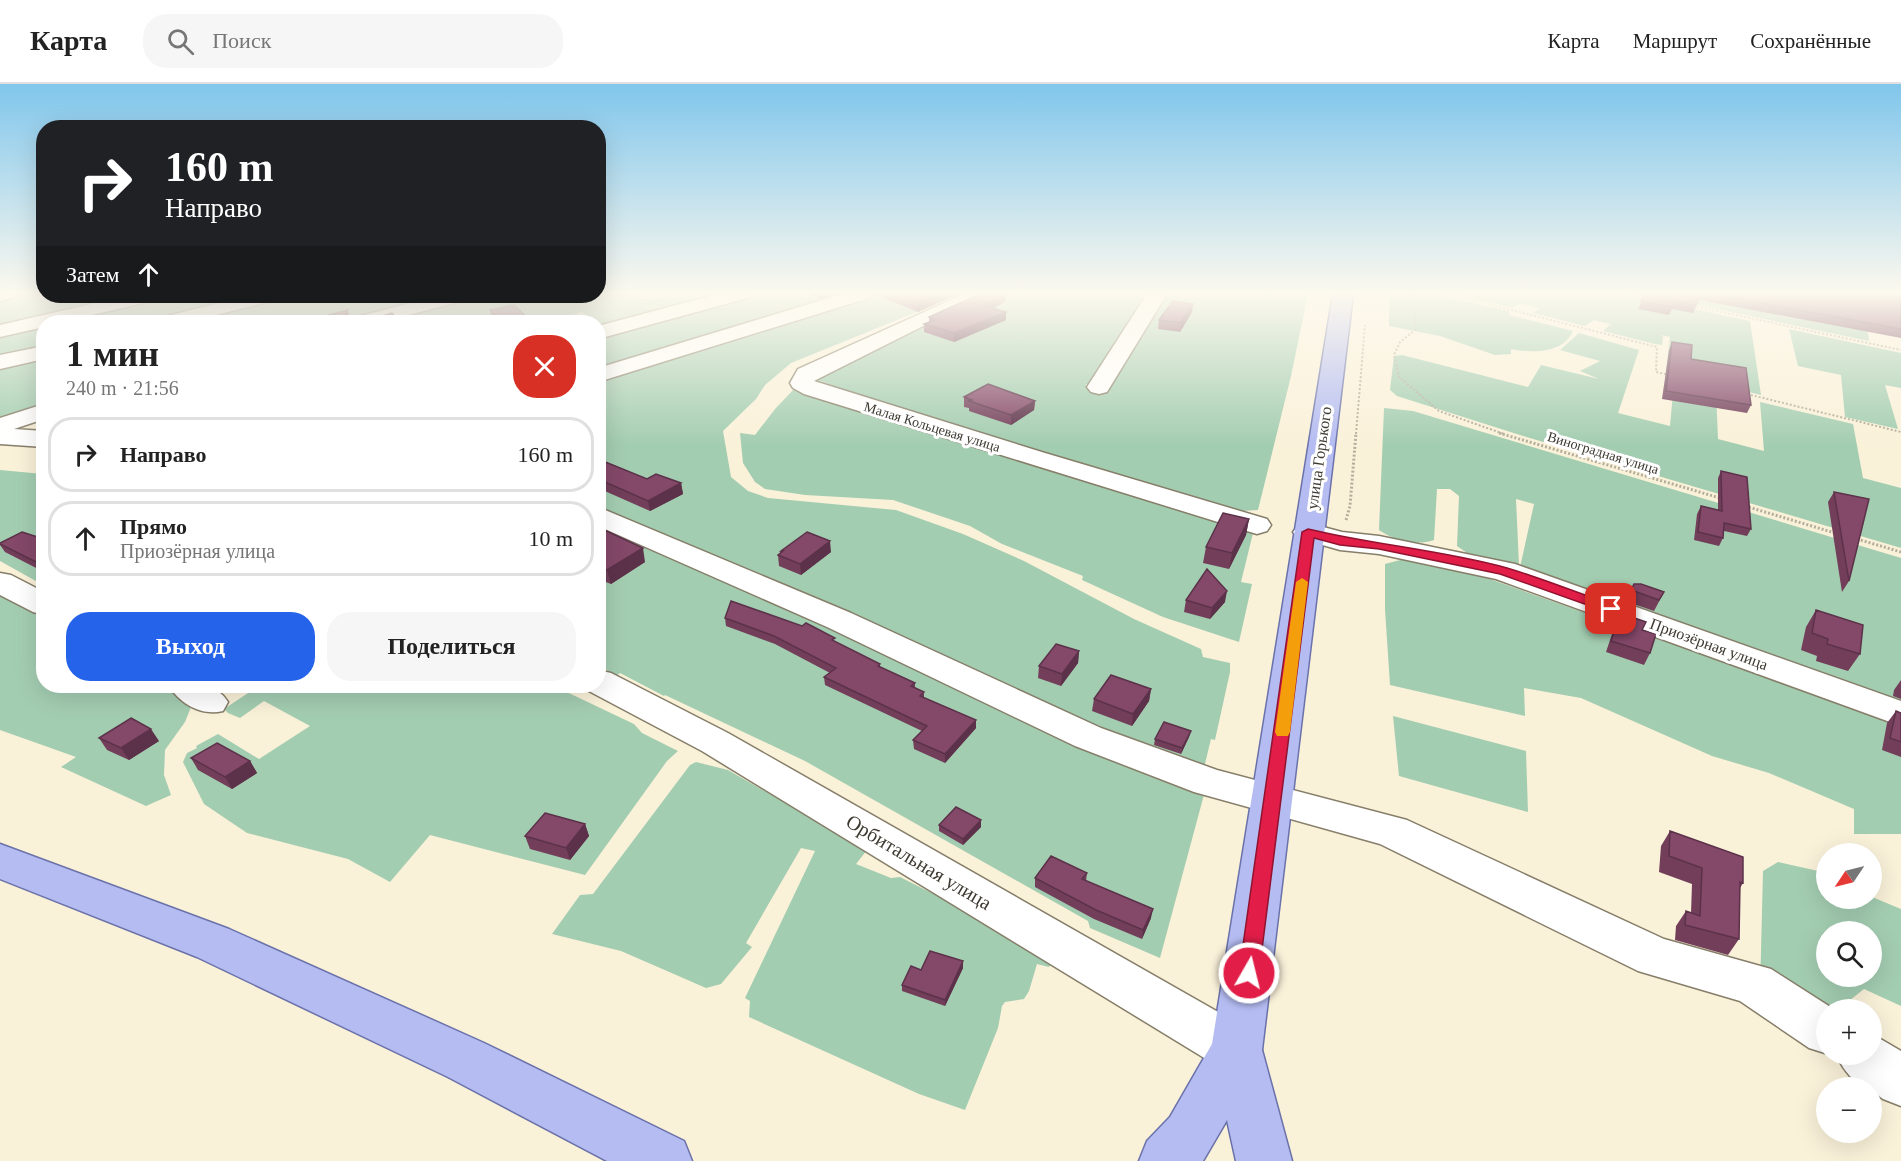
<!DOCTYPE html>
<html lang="ru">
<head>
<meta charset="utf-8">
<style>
  :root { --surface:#fff; --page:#f6f6f6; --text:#222; --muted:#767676; --line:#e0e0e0; --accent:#2563eb }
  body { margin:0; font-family:"Times New Roman",serif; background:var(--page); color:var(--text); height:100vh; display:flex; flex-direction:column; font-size:22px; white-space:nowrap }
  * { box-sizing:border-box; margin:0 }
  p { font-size:20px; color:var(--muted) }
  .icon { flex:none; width:33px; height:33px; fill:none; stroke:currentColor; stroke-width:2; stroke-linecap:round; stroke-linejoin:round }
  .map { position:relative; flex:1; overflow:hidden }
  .sheet { position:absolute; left:36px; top:231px; width:570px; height:378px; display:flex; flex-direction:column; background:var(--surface); border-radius:24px; box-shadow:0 6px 24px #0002 }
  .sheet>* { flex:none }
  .top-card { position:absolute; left:36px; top:36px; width:570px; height:183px; border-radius:24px; box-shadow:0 6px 24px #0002; background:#202124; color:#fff; overflow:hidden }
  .needle { width:39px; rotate:235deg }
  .fabs { position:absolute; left:1816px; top:759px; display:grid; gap:12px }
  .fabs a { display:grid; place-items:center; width:66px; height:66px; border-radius:50%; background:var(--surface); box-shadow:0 6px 24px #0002; font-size:30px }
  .pin { position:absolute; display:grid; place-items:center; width:51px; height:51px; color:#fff; margin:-26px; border-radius:12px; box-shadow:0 3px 9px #0006 }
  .me { position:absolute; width:66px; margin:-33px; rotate:8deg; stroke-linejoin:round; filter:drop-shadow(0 0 4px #0008) }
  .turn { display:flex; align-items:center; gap:21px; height:126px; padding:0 30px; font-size:27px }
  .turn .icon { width:78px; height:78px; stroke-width:2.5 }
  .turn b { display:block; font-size:42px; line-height:51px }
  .then { display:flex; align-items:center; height:57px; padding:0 30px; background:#0003; gap:12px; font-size:22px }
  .round { display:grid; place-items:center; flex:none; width:63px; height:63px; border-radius:24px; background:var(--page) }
  .summary { display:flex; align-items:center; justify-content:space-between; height:102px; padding:0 30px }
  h1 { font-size:36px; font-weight:700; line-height:45px }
  .action { display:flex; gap:12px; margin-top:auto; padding:12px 30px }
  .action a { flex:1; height:69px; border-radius:24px; background:var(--accent); color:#fff; font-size:24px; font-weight:700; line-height:69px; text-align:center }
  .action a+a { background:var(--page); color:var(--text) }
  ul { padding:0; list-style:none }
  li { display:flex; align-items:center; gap:18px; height:75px; margin:0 12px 9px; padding:0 18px; border:3px solid var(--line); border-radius:24px }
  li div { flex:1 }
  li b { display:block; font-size:22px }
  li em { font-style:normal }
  header { display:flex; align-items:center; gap:36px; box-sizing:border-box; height:84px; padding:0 30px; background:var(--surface); border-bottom:2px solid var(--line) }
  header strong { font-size:28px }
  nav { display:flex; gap:33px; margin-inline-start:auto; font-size:21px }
  .search { width:420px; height:54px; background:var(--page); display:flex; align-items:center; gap:15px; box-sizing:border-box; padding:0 21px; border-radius:24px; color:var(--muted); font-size:22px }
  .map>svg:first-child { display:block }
  .green { fill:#a3cdb1; fill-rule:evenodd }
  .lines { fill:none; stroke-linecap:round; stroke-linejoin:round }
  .minor-casing { stroke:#867e69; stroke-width:3 }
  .major-casing { stroke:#6a72a9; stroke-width:3 }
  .path-far1 { stroke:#b4ad9b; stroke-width:2; stroke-dasharray:2 2; stroke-linecap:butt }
  .path { stroke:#b4ad9b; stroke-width:3; stroke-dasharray:2 2; stroke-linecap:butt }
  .minor { fill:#fff; fill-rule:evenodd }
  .major { fill:#b4bcf2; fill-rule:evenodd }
  .wall { fill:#723e5a }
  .shaded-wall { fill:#5c324a }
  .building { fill:#844869; stroke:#5c324a; stroke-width:1.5 }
  .route { fill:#e11d48; stroke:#92132f; stroke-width:1.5 }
  .slow { fill:#f59e0b }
  .labels { text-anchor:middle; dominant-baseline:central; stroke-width:6; stroke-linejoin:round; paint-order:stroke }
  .far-street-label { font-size:14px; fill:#3e3a31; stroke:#fff }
  .street-label { font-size:16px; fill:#3e3a31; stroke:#fff }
  .near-street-label { font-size:20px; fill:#3e3a31; stroke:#fff }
</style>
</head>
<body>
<header>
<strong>Карта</strong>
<div class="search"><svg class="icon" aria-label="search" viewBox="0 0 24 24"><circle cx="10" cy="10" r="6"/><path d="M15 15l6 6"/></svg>Поиск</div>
<nav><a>Карта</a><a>Маршрут</a><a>Сохранённые</a></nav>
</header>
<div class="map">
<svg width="1901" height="1077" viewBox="0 0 1901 1077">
  <rect width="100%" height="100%" fill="#faf1d9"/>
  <path class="green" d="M7,210L136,212L0,243V212Z
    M599,210H642L639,215L695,212L699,217L602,244L598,238L581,228L570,232L581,238H367L465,212H563Z
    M747,210H855L599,288V251Z
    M871,210H961L791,279L765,301L756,315L723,347L731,393L748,407L768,414L896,426L963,450L1024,477L1134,535L1201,565L1203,573L1230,579V588L1215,656L1211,655L1203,688L1152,670L802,508L599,426L598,293Z
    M992,210H1152L1092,300H1085L1095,305L1160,210H1308L1291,292L1258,426L1242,427L1209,419L929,335L806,292Z
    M1389,210H1434L1509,227V231L1573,247C1563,270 1532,269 1511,265V270L1495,271L1440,252L1389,242Z
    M1456,210H1625L1750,237L1761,311L1677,291L1666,287L1670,253L1661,251L1663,253L1662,261L1655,260L1603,247L1611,240L1594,236L1585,242L1533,229L1540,224L1519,219L1513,224Z
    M1645,210H1788L1865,226L1869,257Z
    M159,212H261L158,238H44L43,266L0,276V248Z
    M273,212H454L353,238H172Z
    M1789,245L1901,269V304L1885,301L1898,345L1845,333L1841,291L1798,282Z
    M1579,249L1639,266L1618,329L1670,342L1674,297L1716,307L1718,355L1764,367L1760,318L1853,340L1863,394L1901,404V464L1520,351L1397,312L1390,306L1394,272L1402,271L1528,303L1541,281L1599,295L1580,287L1600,277L1560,266Z
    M43,270V324L0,336V280L29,273L31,281L30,273Z
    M795,304L1255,441L1241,498L1252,500L1239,558L1163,533L1082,496L1083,492L1002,460L970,442L893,416L805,411L765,405L755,398L743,379L740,349L755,351L775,325Z
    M1384,324L1413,327L1901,474V624L1519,488L1534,420L1516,415L1519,481L1467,469L1457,462L1459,412L1450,405H1437L1434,456C1416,462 1395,457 1379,446Z
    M0,386L43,390V501L0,477Z
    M598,440L1205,707L1160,874L1090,844L1088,837L805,677L665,611L664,612L620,589L616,592L599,581Z
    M1404,475L1487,494L1594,532L1657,550L1901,640V750H1854V725L1769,689L1712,672L1581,614L1524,604L1525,632L1390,601L1385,525V480Z
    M0,505L43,526L44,602H186L195,613L185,638L165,666L164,691L171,711L146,722L61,683L76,673L0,646Z
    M235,602H554L634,640L642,649L678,667L667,677L585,791L430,751L390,798L348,775L247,749L204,720L183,678L187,669L197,664L196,662L218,650L259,675L310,642L264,617L240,634L228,629L224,625L248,609Z
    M1393,632L1526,667L1528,728L1399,692Z
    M696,678L728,686L867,766L856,780L891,794L900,793L1005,846L1051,880L1049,883L1037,880L1029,907L1024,915L1005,918L1002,922L998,944L965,1026L919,1010L749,933L750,917L745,914L815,767L801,764L746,859L752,863L721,900L706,904L621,867L552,850L580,811L593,810L690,681Z
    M1778,778L1827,789V814L1872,813L1901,825V922L1864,905L1839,925L1827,926L1760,907L1763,787ZM1827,848H1872V892H1827Z"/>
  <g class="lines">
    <g class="minor-casing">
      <path id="minor" d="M0,210H14L11,214L0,217Z
        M718,210H750L747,214L598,255V242Z
        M842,210H872L869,214L598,298V284Z
        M964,210H990L987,214L929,239L814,297L1045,369L1267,435L1271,441L1267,447L1257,450L1247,447L804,310L793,304L790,299L798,285Z
        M1147,210H1167L1107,308L1099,310L1091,308L1087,303Z
        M126,212H159L156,216L62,238H44V243L0,253V241Z
        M248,212H279L276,216L188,238H156L159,234Z
        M438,212H469L466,216L382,238H350L353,234Z
        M44,262V275L0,285V271Z
        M44,320V335L14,345L44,347V363L0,360V334Z
        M598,423L851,529L1101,644L1217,686L1407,736L1664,855L1771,885L1835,926H1827L1828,970L1809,964L1740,917L1638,887L1380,760L1194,708L1075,662L827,543L598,442Z
        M1308,439L1342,448L1379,452L1515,480L1901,617V642L1496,495L1379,470L1340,466L1298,454L1293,448L1298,442Z
        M0,489L11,491L44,508V531L33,528L0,511Z
        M598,586L611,589L728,649L1255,949L1262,966L1255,983L1237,990L1219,983L702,667L585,605L583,602H598Z
        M169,602C191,600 215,597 228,618L223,627C202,632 181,621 169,602Z
        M1872,950L1901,967V1022L1883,1015L1872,1007V1004C1855,1003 1842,984 1836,970H1872Z"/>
    </g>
    <g class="major-casing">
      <path id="major" d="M1333,210H1353L1262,966L1292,1077H1236L1227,1036L1203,1077H1139L1147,1057L1170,1033L1212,960Z
        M0,760L229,845L484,959L684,1057L692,1077H607L448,993L197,873L0,795Z"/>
    </g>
    <path class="path-far1" d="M1411,210L1416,219L1415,246L1400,258L1394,271L1399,293L1439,327L1504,350
      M1449,210L1657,263L1656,288L1670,291
      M1637,210L1648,212
      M1693,222L1901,266
      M1747,310L1901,348
      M1356,350L1365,241"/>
    <path class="path" d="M1499,349L1720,414
      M1745,422L1835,449
      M1346,436L1350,422L1356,349
      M1857,455L1901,468"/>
    <use href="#minor" class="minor"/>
    <use href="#major" class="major"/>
  </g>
  <path class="wall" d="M811,210H839L819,215Z
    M874,210H958L918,228Z
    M1006,210L1005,218L993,224L1006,236L954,258L924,248V240L929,238V233Z
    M1645,210H1901V254L1699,216L1693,229L1672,225L1669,231L1638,225Z
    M490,226L532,238H496L492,235Z
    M1192,228L1180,248L1158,245L1159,236Z
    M1672,258L1691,275L1751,321L1747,329L1662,315L1669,266Z
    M964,313L1035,317L1034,326L1011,341L969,327V324L964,323Z
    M598,375L647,395L681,399L683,410L650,427L598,404Z
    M1721,387L1751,445L1747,452L1724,447L1723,454L1719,462L1694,456L1697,430L1701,422L1718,426V394Z
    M1834,408L1849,497L1842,508L1828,418Z
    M1249,435L1246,451L1229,485L1203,479L1206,463Z
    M598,443L645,478L611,500L598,495Z
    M44,455V488L5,468L0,461V459Z
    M781,467L831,468L801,491L779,482L778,471L781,468Z
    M1631,506L1664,508L1654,527L1625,517Z
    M1186,516L1225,518L1210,535L1184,528Z
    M1816,526L1860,570L1848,587L1816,577L1817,572L1801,566L1806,543Z
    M1620,529L1642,546L1650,569L1644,581L1606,568L1615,541Z
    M725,534L835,558L880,580V583L915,599V604L924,608V614L976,636V644L945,679L914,665L913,656L922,647L825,601L824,593L830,589L775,560L726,542Z
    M1079,567L1078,579L1061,602L1038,594L1039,582Z
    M1901,596V615L1893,612L1894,606Z
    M1151,605L1149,617L1132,642L1092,627L1094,615Z
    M1896,627L1901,629V673L1882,666L1887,639Z
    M1191,647L1189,653L1181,670L1154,661L1155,655Z
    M99,654L159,657L129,676L107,666Z
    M191,674L250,677L257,689L232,705L198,686Z
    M585,740L589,752L570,776L530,765L525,752Z
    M939,741L981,743L963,761L939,747Z
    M1670,747L1743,799L1740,804L1739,855L1728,871L1675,856L1676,842L1686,827L1691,829L1692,800L1659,788L1661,762Z
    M1087,789L1086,797L1151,834L1142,855L1094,835L1035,803V794Z
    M963,884L945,922L902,907V901L921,886Z"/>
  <path class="shaded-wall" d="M819,210H839L819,215Z
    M940,210H958L918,228V220Z
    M1006,210L1005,218L983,229V221Z
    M1193,220L1192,228L1180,248L1181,239Z
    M348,226L350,234L348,238L345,231Z
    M1006,228V236L954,258V249Z
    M1035,317L1034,326L1011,341V331Z
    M681,399L683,410L650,427L648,417Z
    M1249,435L1246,451L1229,485L1232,469Z
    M830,457L831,468L801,491L800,480Z
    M643,464L645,478L611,500L607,486Z
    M1227,507L1225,518L1210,535L1212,524Z
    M1079,567L1078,579L1061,602L1062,590Z
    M1151,605L1149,617L1132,642L1133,630Z
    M976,636V644L945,679V670Z
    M151,645L159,657L129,676L121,664Z
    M1191,647L1189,653L1181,670L1182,664Z
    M250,677L257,689L232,705L225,693Z
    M981,736V743L963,761V755Z
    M585,740L589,752L570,776L566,764Z
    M1153,825L1151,834L1142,855L1143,846Z
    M963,877V884L945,922V916Z"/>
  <path class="building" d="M893,210H940L918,220Z
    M980,210H1005L983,221L1006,228L954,249L924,240L935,236L929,233Z
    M1645,210H1702L1696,221L1676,217L1673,223L1641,217Z
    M1713,210H1901V245Z
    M1173,217L1193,220L1181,239L1159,236Z
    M514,221L532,238H502L490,226Z
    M348,226L345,231L347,233H379L392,229L400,238H322L318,234Z
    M1672,258L1692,261L1691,275L1746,284L1751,321L1666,307Z
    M988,300L1035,317L1011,331L969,317L972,316L964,313Z
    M598,375L647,395L656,390L681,399L648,417L598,395Z
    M1721,387L1747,393L1751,445L1724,439L1723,454L1698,448L1701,422L1722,427Z
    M1834,408L1869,415L1849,497Z
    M1223,429L1249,435L1232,469L1206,463Z
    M598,443L643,464L607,486L598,482Z
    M22,448L44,455V482L0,460V459Z
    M807,448L830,457L800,480L778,471L783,467H781Z
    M1207,485L1227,507L1212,524L1186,516Z
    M1634,500H1641L1664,508L1659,516L1631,506Z
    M731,517L802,542L806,539L835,554L832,556L880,580L878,582L915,599L911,602L924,608L920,612L976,636L945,670L913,656L927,642L824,593L836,584L774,552L725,534Z
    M1816,526L1863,541L1860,570L1827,560L1828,555L1812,549Z
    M1620,529L1646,538L1642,546L1656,550L1650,569L1611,557Z
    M1056,560L1079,567L1062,590L1039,582Z
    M1111,591L1151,605L1133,630L1094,615Z
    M1896,627L1901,629V658L1890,654Z
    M131,634L151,645L121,664L99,654Z
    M1164,638L1191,647L1182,664L1155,655Z
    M217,659L250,677L225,693L191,674Z
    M956,723L981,736L963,755L939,741Z
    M545,729L585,740L566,764L525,752Z
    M1670,747L1743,773V799L1740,798L1739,855L1685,841L1686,827L1700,832L1702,784L1669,772Z
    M1051,772L1087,789L1082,795L1153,825L1143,846L1096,826L1035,794Z
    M930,867L963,877L945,916L902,901L911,882L921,886Z"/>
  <linearGradient id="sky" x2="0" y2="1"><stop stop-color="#80c6ec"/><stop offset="0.58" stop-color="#fdf9ee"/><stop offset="1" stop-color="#fdf9ee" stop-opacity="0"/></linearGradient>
  <rect width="1901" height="361" fill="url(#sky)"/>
  <path class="route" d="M1308,445C1374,461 1442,466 1507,484C1544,495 1580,510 1616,522L1618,525L1616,528H1607L1500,490L1379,465L1340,461L1314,454L1259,889L1256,895L1249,898L1242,895L1239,889L1302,448Z"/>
  <path class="slow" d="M1302,494L1308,498L1290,648L1288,652H1277L1275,648L1296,498Z"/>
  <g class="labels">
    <g class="far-street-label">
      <text transform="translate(932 343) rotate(17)">Малая Кольцевая улица</text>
      <text transform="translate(1603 369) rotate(17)">Виноградная улица</text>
    </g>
    <g class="street-label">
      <text transform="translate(1319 374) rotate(-82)">улица Горького</text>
      <text transform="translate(1709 560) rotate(20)">Приозёрная улица</text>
    </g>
    <g class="near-street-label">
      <text transform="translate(919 778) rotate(31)">Орбитальная улица</text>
    </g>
  </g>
</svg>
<div class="fabs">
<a><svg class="needle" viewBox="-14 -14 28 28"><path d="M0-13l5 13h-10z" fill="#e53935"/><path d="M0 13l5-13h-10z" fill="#767676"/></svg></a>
<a><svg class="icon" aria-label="search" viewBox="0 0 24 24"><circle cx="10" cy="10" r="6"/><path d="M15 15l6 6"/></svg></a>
<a>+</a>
<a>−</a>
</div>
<div class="pin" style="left:1611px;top:525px;background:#d93025"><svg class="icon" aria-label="arrive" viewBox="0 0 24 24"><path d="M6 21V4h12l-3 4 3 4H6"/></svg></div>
<svg class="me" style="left:1249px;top:889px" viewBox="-20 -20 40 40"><circle r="17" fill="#e11d48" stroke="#fff" stroke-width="3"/><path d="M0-11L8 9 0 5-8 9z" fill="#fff"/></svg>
<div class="top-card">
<div class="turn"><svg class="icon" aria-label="right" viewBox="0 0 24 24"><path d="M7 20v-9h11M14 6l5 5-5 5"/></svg><div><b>160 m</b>Направо</div></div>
<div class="then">Затем<svg class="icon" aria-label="ahead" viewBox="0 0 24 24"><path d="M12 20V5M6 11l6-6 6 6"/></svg></div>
</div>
<section class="sheet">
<div class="summary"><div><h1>1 мин</h1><p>240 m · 21:56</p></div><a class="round" style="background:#d93025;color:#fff"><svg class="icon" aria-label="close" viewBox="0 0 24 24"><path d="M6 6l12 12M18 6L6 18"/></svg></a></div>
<ul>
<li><svg class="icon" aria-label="right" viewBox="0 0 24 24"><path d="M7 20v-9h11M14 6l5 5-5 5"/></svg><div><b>Направо</b></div><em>160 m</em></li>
<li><svg class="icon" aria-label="ahead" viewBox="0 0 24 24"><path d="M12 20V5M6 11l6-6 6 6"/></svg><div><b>Прямо</b><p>Приозёрная улица</p></div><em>10 m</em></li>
</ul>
<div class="action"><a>Выход</a><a>Поделиться</a></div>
</section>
</div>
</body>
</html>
